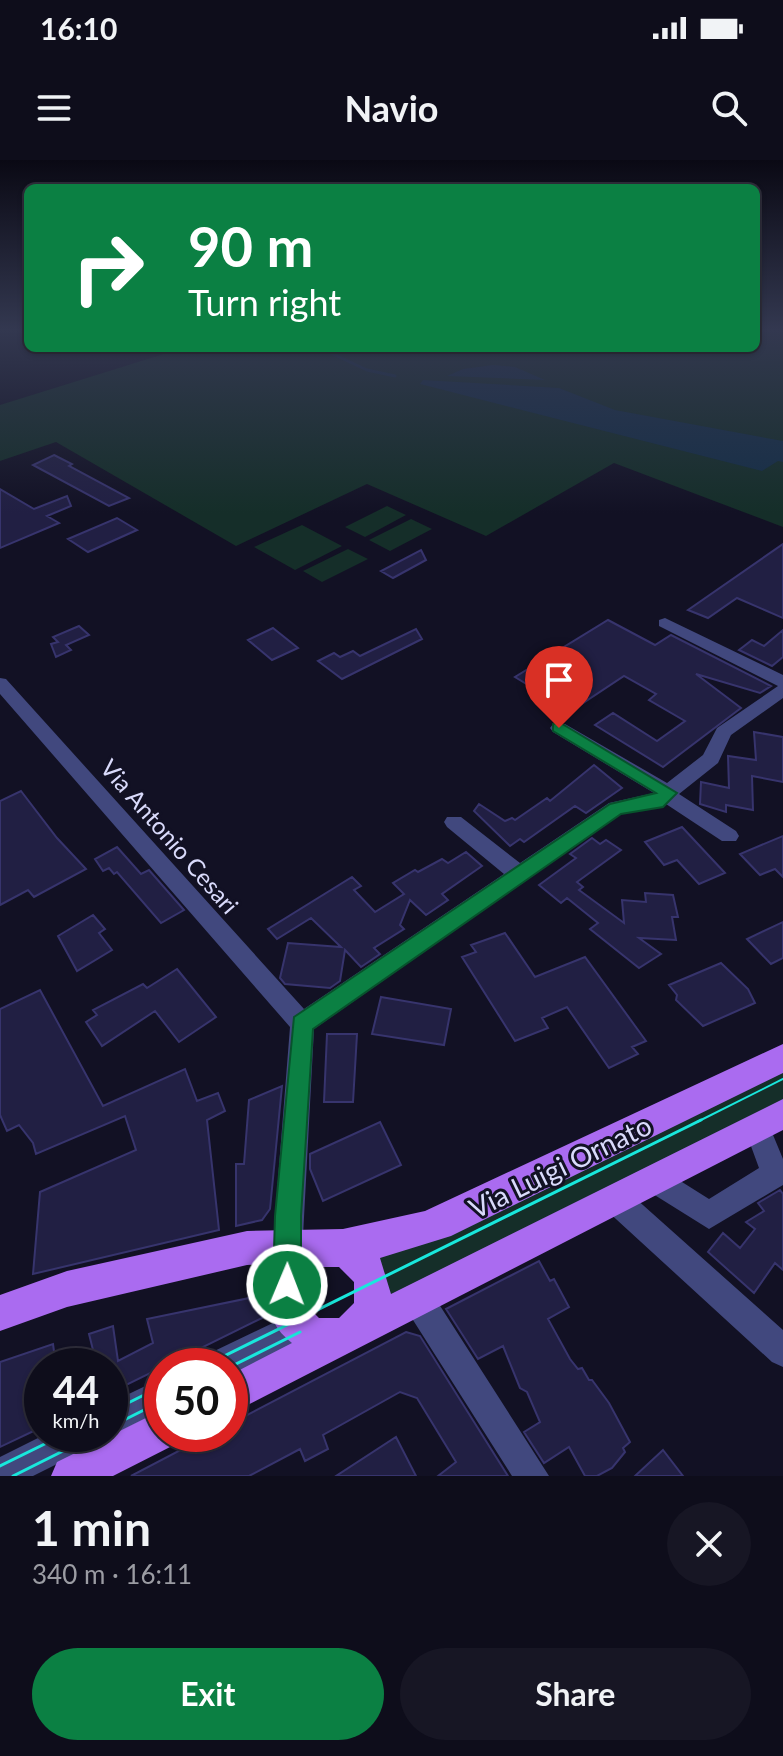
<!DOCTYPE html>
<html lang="en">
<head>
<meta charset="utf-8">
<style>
  :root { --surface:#0e0d1b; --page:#171624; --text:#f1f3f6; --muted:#9b9ca3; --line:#2e2d3a; --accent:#0b8043 }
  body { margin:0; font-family:Lato,sans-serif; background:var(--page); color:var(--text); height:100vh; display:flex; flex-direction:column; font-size:30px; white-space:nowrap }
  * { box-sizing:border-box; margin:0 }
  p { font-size:26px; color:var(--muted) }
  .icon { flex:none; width:44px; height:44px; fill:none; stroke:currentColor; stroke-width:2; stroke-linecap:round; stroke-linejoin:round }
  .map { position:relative; height:1316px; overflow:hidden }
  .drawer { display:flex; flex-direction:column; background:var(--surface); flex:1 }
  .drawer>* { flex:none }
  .hud { position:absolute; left:24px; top:24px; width:736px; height:168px; border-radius:12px; box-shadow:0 2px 6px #0004,0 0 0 2px var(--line); background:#0b8043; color:#fff; overflow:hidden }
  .speed { position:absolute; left:24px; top:1188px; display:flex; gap:16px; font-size:40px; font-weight:700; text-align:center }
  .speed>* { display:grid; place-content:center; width:104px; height:104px; border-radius:50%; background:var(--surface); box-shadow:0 2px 6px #0004,0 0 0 2px var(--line); line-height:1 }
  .speed small { font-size:20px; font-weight:400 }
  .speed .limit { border:12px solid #d22; background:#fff; color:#111 }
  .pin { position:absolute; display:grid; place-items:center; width:68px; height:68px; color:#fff; margin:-82px -34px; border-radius:50% 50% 50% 0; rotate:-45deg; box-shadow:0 0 8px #0007 }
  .pin .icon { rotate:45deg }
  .me { position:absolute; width:88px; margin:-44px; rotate:1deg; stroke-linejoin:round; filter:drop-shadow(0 0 6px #0008) }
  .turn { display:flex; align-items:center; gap:28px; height:168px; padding:0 32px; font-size:36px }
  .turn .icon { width:104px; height:104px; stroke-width:2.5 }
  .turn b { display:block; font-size:56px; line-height:68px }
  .round { display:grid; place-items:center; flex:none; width:84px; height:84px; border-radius:42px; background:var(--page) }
  .head { display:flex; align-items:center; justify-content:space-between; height:136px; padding:0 32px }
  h1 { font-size:48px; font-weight:700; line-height:60px }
  .button { display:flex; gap:16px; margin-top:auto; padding:16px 32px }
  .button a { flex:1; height:92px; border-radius:48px; background:var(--accent); color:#fff; font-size:32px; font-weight:700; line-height:92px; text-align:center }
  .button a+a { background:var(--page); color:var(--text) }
  .status { display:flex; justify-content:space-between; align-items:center; height:56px; padding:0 40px; background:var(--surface); direction:ltr }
  .status svg { height:22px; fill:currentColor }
  header { display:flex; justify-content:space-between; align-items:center; height:104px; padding:0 32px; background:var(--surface); font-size:36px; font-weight:700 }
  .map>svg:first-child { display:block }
  .green { fill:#152e29 }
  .water { fill:#142e46 }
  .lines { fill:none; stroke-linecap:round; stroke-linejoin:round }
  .stream { stroke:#142e46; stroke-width:3 }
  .building { fill:#211f43; stroke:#37346d; stroke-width:2 }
  .minor { fill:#41487e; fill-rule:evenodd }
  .major { fill:#aa6bf0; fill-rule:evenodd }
  .tram-far1 { stroke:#19e7dc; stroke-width:2 }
  .tram { stroke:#19e7dc; stroke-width:3 }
  .route { fill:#0b8043; stroke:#07532c; stroke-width:2 }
  .labels { text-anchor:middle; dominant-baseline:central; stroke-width:6; stroke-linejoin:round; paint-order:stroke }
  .street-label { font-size:24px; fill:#d9dafb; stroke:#121124 }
  .near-street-label { font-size:28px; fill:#d9dafb; stroke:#121124 }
</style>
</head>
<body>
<div class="status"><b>16:10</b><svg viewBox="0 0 49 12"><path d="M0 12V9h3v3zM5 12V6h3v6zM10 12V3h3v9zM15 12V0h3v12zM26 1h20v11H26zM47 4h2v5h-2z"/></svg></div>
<header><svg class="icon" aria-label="menu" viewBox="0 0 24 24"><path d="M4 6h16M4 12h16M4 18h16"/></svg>Navio<svg class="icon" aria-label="search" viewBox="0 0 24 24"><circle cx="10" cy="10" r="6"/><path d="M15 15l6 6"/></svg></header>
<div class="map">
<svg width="783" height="1316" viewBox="0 0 783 1316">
  <rect width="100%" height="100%" fill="#121124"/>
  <path class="green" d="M756,168H783V367L614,303L486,376L367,324L236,386L56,282L0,301V245L167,193L157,188H756Z
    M387,346L406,355L365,377L345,367Z
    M411,359L432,369L390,391L369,380Z
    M302,365L342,386L295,410L254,387Z
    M348,389L368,399L322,422L303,411Z
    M783,906V944L392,1141L372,1093Z"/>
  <path class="water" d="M493,205L515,207L545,220L447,216L463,209Z
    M423,220L559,228L615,250L783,281V302L778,301L762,311L420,224Z"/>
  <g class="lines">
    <path class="stream" d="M320,188L367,210L395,216"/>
  </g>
  <path class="building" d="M54,295L72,304L69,306L129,338L109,346L33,305Z
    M0,329L34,349L67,336L71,346L47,356L59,363L0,388Z
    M117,358L137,370L88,392L68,379Z
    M783,384V458L737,438L708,458L688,450Z
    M421,390L426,400L393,418L381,411Z
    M608,460L655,485L671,475L771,526L760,533L696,514L741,548L663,607L595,565L613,553L657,581L685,561L649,540L656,534L624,516L571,551L515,517Z
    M79,466L89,475L66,485L71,490L56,497L51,484L58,482L53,477Z
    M273,468L298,488L272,500L248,480Z
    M416,469L422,479L342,519L318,501L334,493L340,497L353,491L360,496Z
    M783,470V497L772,506L739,490L752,480L764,486Z
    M754,572L783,577V622L752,616L753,650L726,645V652L700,644L701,622L729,628L728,596L756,600Z
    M594,605L622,628L586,653L575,646L524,682L520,679L510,686L474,651L479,644L505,661L512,658L515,660L547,638L550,641Z
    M21,631L57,678L86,709L34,737L28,730L0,745V641Z
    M682,667L725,713L699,724L677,700L664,705L645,682Z
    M783,676V717L775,709L760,715L740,694Z
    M592,678L600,684L606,680L621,690L577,722L583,727L579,730L624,763L622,740L646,742L645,733L673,735L678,757H672L676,780L639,778L661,794L639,808L590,769L598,763L567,738L561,743L539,725L576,698L570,694Z
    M117,687L141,714L149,710L184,750L161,763L117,712L114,714L109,708L103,711L95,699Z
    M466,692L482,706L442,734L448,740L426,755L410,740L400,765L404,769L374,788L380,794L361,807L345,790L340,821L330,828L285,824L280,818L288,783L341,787L311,758L277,779L268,769L352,717L361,726L354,730L375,752L404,734L393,723L415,710L418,712L442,699L448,703Z
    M93,755L105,769L99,773L112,790L77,811L58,776Z
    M783,762V798L771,804L747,779Z
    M505,773L535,817L585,797L646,881L632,887L638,894L609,908L567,847L542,858L548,868L515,881L462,797L476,792L471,785Z
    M721,803L748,829L755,843L703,866L676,840L677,835L669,825Z
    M177,809L216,857L179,882L155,851L102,886L86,862L97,855L93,850L143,824L147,828Z
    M40,830L103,946L185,909L197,941L218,933L225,951L207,960L219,1070L33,1114L40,1032L136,990L125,956L36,994L33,983L19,965L7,971L0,955V849Z
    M381,837L451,849L444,885L372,874Z
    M327,874H357L353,942H324Z
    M282,926L270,1049L262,1060L236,1066V1004H244L249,940Z
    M380,962L401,1005L323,1041L310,1009V994Z
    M780,1030L783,1034V1110L775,1103L754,1133L708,1092L723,1073L740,1088L755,1069L746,1062L764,1051L758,1043Z
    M539,1101L550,1121L554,1119L569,1147L548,1159L570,1199L578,1209L582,1208L589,1220H592L609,1243L630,1282L623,1288L625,1292L612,1308L597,1316H585L569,1287L544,1303L524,1272L540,1262L527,1232L520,1228L503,1186L478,1199L446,1149Z
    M264,1135L262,1158L110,1233V1206H97L89,1174L113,1166L118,1201L153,1183L147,1159Z
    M406,1172L420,1176L508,1316H438L456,1302L417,1238L400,1232L323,1275L328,1289L305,1301L300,1289L249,1316H131L211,1274H230V1264Z
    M53,1184L56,1206H42V1267L0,1287V1202Z
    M396,1277L416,1316H336Z
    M663,1290L683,1316H635Z"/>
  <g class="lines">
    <path class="minor" d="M665,458L783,515V538L731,575L718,603L679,634L736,671L739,676L736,681H722L666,644L621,654L314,869L302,1095L297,1105L287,1110L277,1105L272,1095L290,867L0,534V518L6,519L304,849L504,714L447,667L444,662L447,657H461L520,703L609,643L654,633L553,572L550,568L553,564H565L667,623L703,595L717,568L778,526L659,466V460Z
      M757,954L766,958L783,999V1025L709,1069L645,1029L641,1019L645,1009L655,1005L709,1039L759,1008L744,967L748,958Z
      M615,1025L625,1029L783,1170V1207L772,1202L605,1049L601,1039L605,1029Z
      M417,1123L428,1127L549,1316H512L406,1149L402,1138L406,1127Z
      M298,1151L309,1155L313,1166L309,1177L230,1216V1206H201L206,1195Z
      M162,1218V1251L110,1276L104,1274H110V1243Z
      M46,1274H97L93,1286L33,1316H0V1297Z"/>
    <path class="major" d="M783,884V913L451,1076L380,1098L391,1134L783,939V970L230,1254V1215L292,1183C265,1163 263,1132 276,1103L247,1105L67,1147L0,1171V1135L67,1111L247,1071L343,1069L425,1051ZM319,1107H339L354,1122V1143L339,1158H319L304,1143V1122Z
      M162,1250V1274H180L176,1284L113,1316H51L57,1302Z"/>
    <path class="tram-far1" d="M697,962L783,919"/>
    <path class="tram" d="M204,1206L701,960
      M230,1207L300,1172
      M110,1252L162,1226
      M110,1267L162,1241
      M0,1306L65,1274
      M13,1316L97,1274"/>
  </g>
  <linearGradient id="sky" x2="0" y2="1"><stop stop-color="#0a0914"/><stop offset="0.48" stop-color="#333850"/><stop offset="1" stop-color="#333850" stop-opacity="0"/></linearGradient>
  <rect width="783" height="353" fill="url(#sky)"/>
  <path class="route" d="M559,562L677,633L663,647L621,654L313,869L301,1056V1125L297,1135L287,1139L277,1135L273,1125L275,1056L294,857L610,644L656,633L553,571V564Z"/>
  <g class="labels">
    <g class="street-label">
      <text transform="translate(170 676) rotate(49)">Via Antonio Cesari</text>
    </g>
    <g class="near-street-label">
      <text transform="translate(560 1006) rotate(-26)">Via Luigi Ornato</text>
    </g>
  </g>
</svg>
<div class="speed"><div>44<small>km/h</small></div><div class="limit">50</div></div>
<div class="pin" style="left:559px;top:568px;background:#d93025"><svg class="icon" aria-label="arrive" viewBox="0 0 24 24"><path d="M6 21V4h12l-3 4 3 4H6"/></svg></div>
<svg class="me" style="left:287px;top:1125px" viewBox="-20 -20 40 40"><circle r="17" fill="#0b8043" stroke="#fff" stroke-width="3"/><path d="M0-11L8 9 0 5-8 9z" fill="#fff"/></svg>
<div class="hud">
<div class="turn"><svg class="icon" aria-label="right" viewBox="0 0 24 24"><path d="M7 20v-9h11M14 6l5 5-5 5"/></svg><div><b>90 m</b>Turn right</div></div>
</div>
</div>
<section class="drawer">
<div class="head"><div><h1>1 min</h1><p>340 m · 16:11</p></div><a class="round"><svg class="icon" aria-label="close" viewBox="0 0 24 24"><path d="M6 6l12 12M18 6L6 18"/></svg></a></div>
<div class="button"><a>Exit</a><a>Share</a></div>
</section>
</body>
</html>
